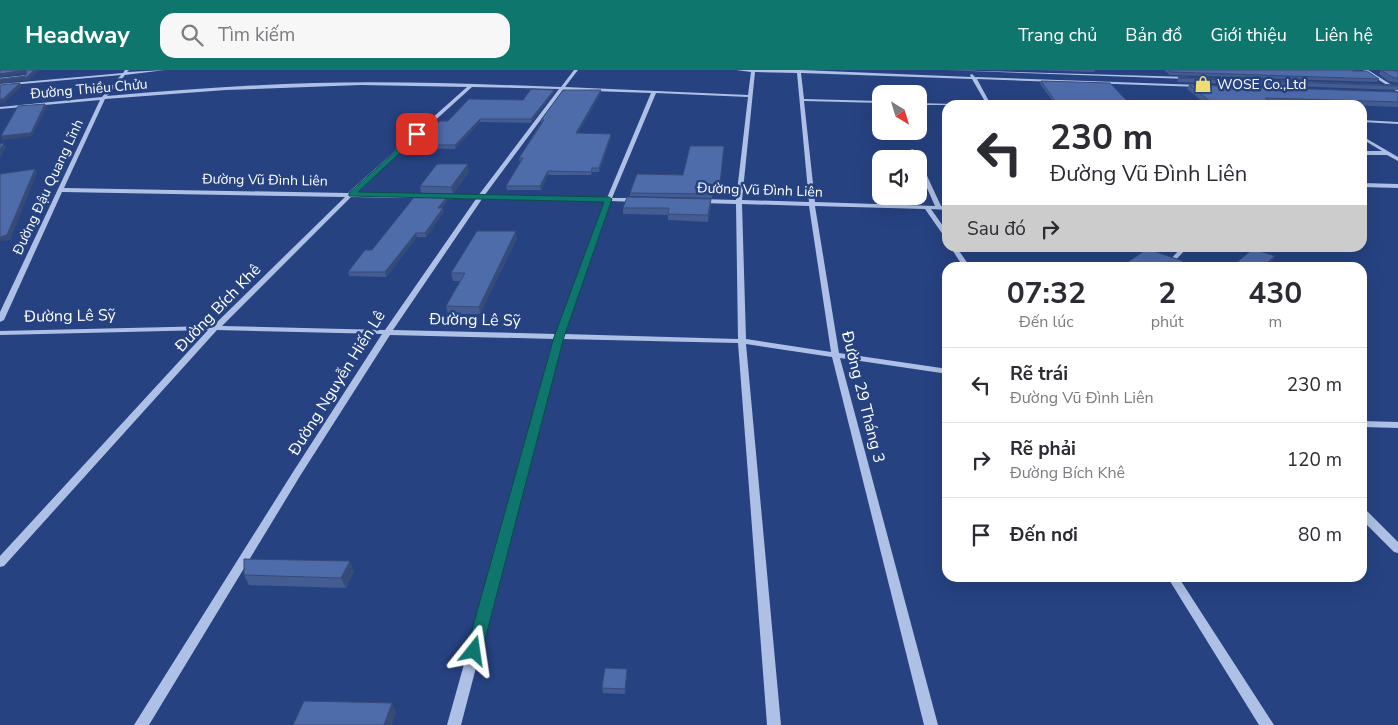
<!DOCTYPE html>
<html lang="vi">
<head>
<meta charset="utf-8">
<style>
  :root { --surface:#fff; --page:#f7f7f7; --text:#2b2b33; --muted:#7c7c81; --line:#e1e1e2; --accent:#0f766e }
  body { margin:0; font-family:"Nunito Sans",sans-serif; background:var(--page); color:var(--text); height:100vh; display:flex; flex-direction:column; font-size:19px; white-space:nowrap }
  * { box-sizing:border-box; margin:0 }
  p { font-size:16px; color:var(--muted) }
  .icon { flex:none; width:28px; height:28px; fill:none; stroke:currentColor; stroke-width:2; stroke-linecap:round; stroke-linejoin:round }
  .map { position:relative; flex:1; overflow:hidden }
  .details { position:absolute; left:942px; top:192px; width:425px; height:320px; display:flex; flex-direction:column; background:var(--surface); border-radius:15px; box-shadow:0 5px 20px #0002 }
  .details>* { flex:none }
  .top-card { position:absolute; left:942px; top:30px; width:425px; height:152px; border-radius:15px; box-shadow:0 5px 20px #0002; background:#fff; color:var(--text); overflow:hidden }
  .needle { width:32px; rotate:142deg }
  .fabs { position:absolute; left:872px; top:15px; display:grid; gap:10px }
  .fabs a { display:grid; place-items:center; width:55px; height:55px; border-radius:10px; background:var(--surface); box-shadow:0 5px 20px #0002; font-size:25px }
  .pin { position:absolute; display:grid; place-items:center; width:42px; height:42px; color:#fff; margin:-21px; border-radius:10px; box-shadow:0 2px 8px #0006 }
  .me { position:absolute; width:55px; margin:-28px; rotate:15deg; stroke-linejoin:round; filter:drop-shadow(0 0 4px #0008) }
  .turn { display:flex; align-items:center; gap:18px; height:105px; padding:0 25px; font-size:22px }
  .turn .icon { width:65px; height:65px; stroke-width:2.5 }
  .turn b { display:block; font-size:35px; line-height:42px }
  .then { display:flex; align-items:center; height:48px; padding:0 25px; background:#0003; gap:10px; font-size:19px }
  .eta { display:flex; justify-content:space-evenly; align-items:center; height:85px; text-align:center }
  .eta b { font-size:30px; font-weight:700; line-height:35px }
  ul { padding:0; list-style:none }
  li { display:flex; align-items:center; gap:15px; height:75px; padding:0 25px; border-top:1px solid var(--line) }
  li div { flex:1 }
  li b { display:block; font-size:19px }
  li em { font-style:normal }
  header { display:flex; align-items:center; gap:30px; box-sizing:border-box; height:70px; padding:0 25px; background:var(--accent); color:#fff }
  header strong { font-size:24px }
  nav { display:flex; gap:28px; margin-inline-start:auto; font-size:18px }
  .search { width:350px; height:45px; background:var(--page); display:flex; align-items:center; gap:12px; box-sizing:border-box; padding:0 18px; border-radius:15px; color:var(--muted); font-size:19px }
  .map>svg:first-child { display:block }
  .lines { fill:none; stroke-linecap:round; stroke-linejoin:round }
  .minor { fill:#aec0e6; fill-rule:evenodd }
  .wall { fill:#435c92 }
  .shaded-wall { fill:#374b77 }
  .building { fill:#4e6baa; stroke:#374b77 }
  .route { fill:#0f766e; stroke:#0a4d48 }
  .labels { text-anchor:middle; dominant-baseline:central; stroke-width:5; stroke-linejoin:round; paint-order:stroke }
  .far-poi-label { font-size:14px; fill:#fff; stroke:#264281; text-anchor:start }
  .far-street-label { font-size:14px; fill:#fff; stroke:#264281 }
  .street-label { font-size:16px; fill:#fff; stroke:#264281 }
</style>
</head>
<body>
<header>
<strong>Headway</strong>
<div class="search"><svg class="icon" aria-label="search" viewBox="0 0 24 24"><circle cx="10" cy="10" r="6"/><path d="M15 15l6 6"/></svg>Tìm kiếm</div>
<nav><a>Trang chủ</a><a>Bản đồ</a><a>Giới thiệu</a><a>Liên hệ</a></nav>
</header>
<div class="map">
<svg width="1398" height="655" viewBox="0 0 1398 655">
  <rect width="100%" height="100%" fill="#264281"/>
  <g class="lines">
    <path class="minor" d="M125,0H129L127,2L165,0L125,5L107,26C176,20 245,15 315,13C396,11 479,14 561,17L574,0H578L565,17L748,25L751,2L736,0H801L971,7L970,5L972,4L975,7L1200,15L1202,16L1200,17L977,9L991,35H987L972,9L801,3L804,29L881,31V33L804,31L815,132L935,136L919,100V93L922,95L941,136H948V140L931,139L948,163V170L946,169L925,139L815,136L839,283L948,299V304L840,288L938,655H924L832,287L746,274L781,655H767L738,273L562,269L461,655H447L555,269L390,265L300,406L149,655H134L293,402L382,264L217,260L4,496L0,497V486L208,260L0,265V261L213,256L345,127L62,122L4,250L0,252V242L100,30L0,39V37L102,27L121,5L0,16V14L123,3ZM755,2L797,3L809,132L742,130ZM361,15L467,17L348,123L64,118L105,29L226,20ZM472,17L559,19L478,126L355,123ZM563,20L651,23L607,128L484,126ZM656,23L748,27L736,130L701,129L698,131L701,133L736,134L738,269L564,264L611,131L636,132L639,130L636,128H612ZM351,127L476,129L385,260L222,256ZM482,129L605,131L556,264L393,260ZM742,134L809,136L831,282L746,269Z
      M944,0L1188,7L1190,8L1188,9Z
      M1363,0H1368L1398,19V22Z
      M27,5L26,7L0,10V8Z
      M919,33L953,34L955,35H919Z
      M1362,50L1398,52V54L1362,52Z
      M1362,66L1398,87V91L1387,85H1362V81H1382L1362,69Z
      M912,79L914,80L918,89H913L909,81Z
      M1362,113L1398,114V118L1362,117Z
      M951,178H957L971,198H964Z
      M1181,178H1187L1171,195H1167V193Z
      M1362,351L1398,352V358L1362,357Z
      M1362,439L1366,440L1398,472V483L1394,482L1362,450Z
      M1168,508H1179L1274,655H1259Z"/>
  </g>
  <path class="wall" d="M1033,0H1095L1094,2Z
    M1164,0H1351L1379,9L1377,12L1170,5Z
    M1381,0L1398,1V13L1388,11L1379,4Z
    M1178,7L1398,15V20L1179,12L1177,11Z
    M1041,11L1130,34V35H1087L1055,34L1040,14Z
    M1189,15L1398,22V37L1272,32L1276,35H1207L1187,19Z
    M554,20V22L531,53L480,52L455,79L418,78L417,75L448,51L523,30Z
    M601,20V23L578,63L611,64V67L599,102H592L591,105H548L541,120H507L506,116L521,91H519V88L541,53V50Z
    M724,76L720,117H714L712,128L630,126V123L683,105Z
    M469,101L453,124L421,123L420,116Z
    M447,127V130L442,138L444,142L426,167H417L386,207L349,206L348,202L372,180Z
    M711,129V135L708,152L668,150V145L623,144V138Z
    M517,168L480,244H448L446,236L460,211H453L451,203Z
    M354,501L346,518L249,515L244,505Z
    M627,604L625,624L603,623L602,618Z"/>
  <path class="shaded-wall" d="M25,0L27,3L0,7V4Z
    M34,0H39L29,10L0,13V10L27,7Z
    M20,13L22,16L5,32L0,33V29Z
    M554,20V22L531,53V49Z
    M601,20V23L576,66V63Z
    M45,34L47,37L32,66L2,70L1,66Z
    M480,49V52L455,79V75Z
    M611,64V67L599,102V98Z
    M4,73L6,77L0,88V80Z
    M468,94L469,101L453,124L451,117Z
    M35,99L37,103L10,170L0,171V167Z
    M548,101V105L541,120L540,116Z
    M447,127V130L439,142L438,138Z
    M711,129V135L708,152V145Z
    M443,138L444,142L426,167L425,163Z
    M516,161L517,168L480,244L479,237Z
    M416,163L417,167L386,207L385,202Z
    M1275,186L1269,198H1261Z
    M1183,191L1181,198H1175Z
    M350,491L354,501L346,518L341,508Z
    M392,633L396,642L392,655H384Z"/>
  <path class="building" d="M0,0H34L27,7L0,10V9L25,6L27,2L25,0L0,4Z
    M1168,0H1351L1353,1H1367L1379,9L1171,2Z
    M1381,0L1398,1V9L1390,6Z
    M1178,7L1398,15V16L1181,8Z
    M1041,11L1110,13L1130,34L1055,31Z
    M20,13L3,29H0V15Z
    M1189,15L1398,22V32L1265,28L1276,35H1215Z
    M531,19L554,20L531,49H480L455,75H417L440,51H448L469,29L523,30Z
    M563,20H601L576,63L611,64L599,98H592L591,102L548,101L540,116H506L523,88H519L544,50H541Z
    M45,34L31,63L1,66L18,36Z
    M4,73L0,80V74Z
    M690,76H724L720,113H714L712,124L630,123L637,104L683,105Z
    M437,94H468L451,117L420,116Z
    M35,99L7,165L0,167V104Z
    M415,126L447,127L438,138H443L425,163H416L385,202H348L365,180H372Z
    M627,127L711,129L708,145L668,144L669,138H623Z
    M477,161H516L479,237L446,236L465,203H451Z
    M1147,179L1183,191L1175,198H1119Z
    M1253,179L1275,186L1261,198H1230Z
    M244,489L350,491L341,508L244,505Z
    M605,598L627,599L625,619L602,618Z
    M304,631L392,633L384,655H293Z"/>
  <path class="route" d="M417,62L420,64L419,65L358,122L609,127L612,129L564,267L482,581L480,586L474,588L468,586L466,581L554,267L604,132L349,126V123Z"/>
  <defs>
    <g id="shop-bare" transform="scale(1.35)"><path d="M-5-2.5h2.3a2.7 3.5 0 0 1 5.4 0H5L5.5 6h-11ZM-1.5-2.5h3a1.5 2.3 0 0 0-3 0Z" fill="#efdc73" stroke="#264281" stroke-width="2.5" paint-order="stroke"/></g>
  </defs>
  <g fill-rule="evenodd">
    <use href="#shop-bare" x="1203" y="14"/>
  </g>
  <g class="labels">
    <g class="far-poi-label">
      <text x="1217" y="14">WOSE Co.,Ltd</text>
    </g>
    <g class="far-street-label">
      <text transform="translate(89 19) rotate(-5)">Đường Thiều Chửu</text>
      <text transform="translate(265 110) rotate(1)">Đường Vũ Đình Liên</text>
      <text transform="translate(48 117) rotate(-65)">Đường Đậu Quang Lĩnh</text>
      <text transform="translate(760 120) rotate(2)">Đường Vũ Đình Liên</text>
    </g>
    <g class="street-label">
      <text transform="translate(218 238) rotate(-46)">Đường Bích Khê</text>
      <text transform="translate(70 246) rotate(-1)">Đường Lê Sỹ</text>
      <text transform="translate(475 250) rotate(1)">Đường Lê Sỹ</text>
      <text transform="translate(337 313) rotate(-58)">Đường Nguyễn Hiến Lê</text>
      <text transform="translate(863 327) rotate(76)">Đường 29 Tháng 3</text>
    </g>
  </g>
</svg>
<div class="fabs">
<a><svg class="needle" viewBox="-14 -14 28 28"><path d="M0-13l5 13h-10z" fill="#e53935"/><path d="M0 13l5-13h-10z" fill="#7c7c81"/></svg></a>
<a><svg class="icon" aria-label="sound" viewBox="0 0 24 24"><path d="M4 9h4l5-4v14l-5-4H4zM17 9q2 3 0 6"/></svg></a>
</div>
<div class="pin" style="left:417px;top:64px;background:#d93025"><svg class="icon" aria-label="arrive" viewBox="0 0 24 24"><path d="M6 21V4h12l-3 4 3 4H6"/></svg></div>
<svg class="me" style="left:474px;top:581px" viewBox="-20 -20 40 40"><path d="M0-17L14 15 0 8-14 15z" fill="#0f766e" stroke="#fff" stroke-width="4"/></svg>
<div class="top-card">
<div class="turn"><svg class="icon" aria-label="left" viewBox="0 0 24 24"><path d="M17 20v-9H6M10 6l-5 5 5 5"/></svg><div><b>230 m</b>Đường Vũ Đình Liên</div></div>
<div class="then">Sau đó<svg class="icon" aria-label="right" viewBox="0 0 24 24"><path d="M7 20v-9h11M14 6l5 5-5 5"/></svg></div>
</div>
<section class="details">
<div class="eta">
<div><b>07:32</b><p>Đến lúc</p></div>
<div><b>2</b><p>phút</p></div>
<div><b>430</b><p>m</p></div>
</div>
<ul>
<li><svg class="icon" aria-label="left" viewBox="0 0 24 24"><path d="M17 20v-9H6M10 6l-5 5 5 5"/></svg><div><b>Rẽ trái</b><p>Đường Vũ Đình Liên</p></div><em>230 m</em></li>
<li><svg class="icon" aria-label="right" viewBox="0 0 24 24"><path d="M7 20v-9h11M14 6l5 5-5 5"/></svg><div><b>Rẽ phải</b><p>Đường Bích Khê</p></div><em>120 m</em></li>
<li><svg class="icon" aria-label="arrive" viewBox="0 0 24 24"><path d="M6 21V4h12l-3 4 3 4H6"/></svg><div><b>Đến nơi</b></div><em>80 m</em></li>
</ul>
</section>
</div>
</body>
</html>
